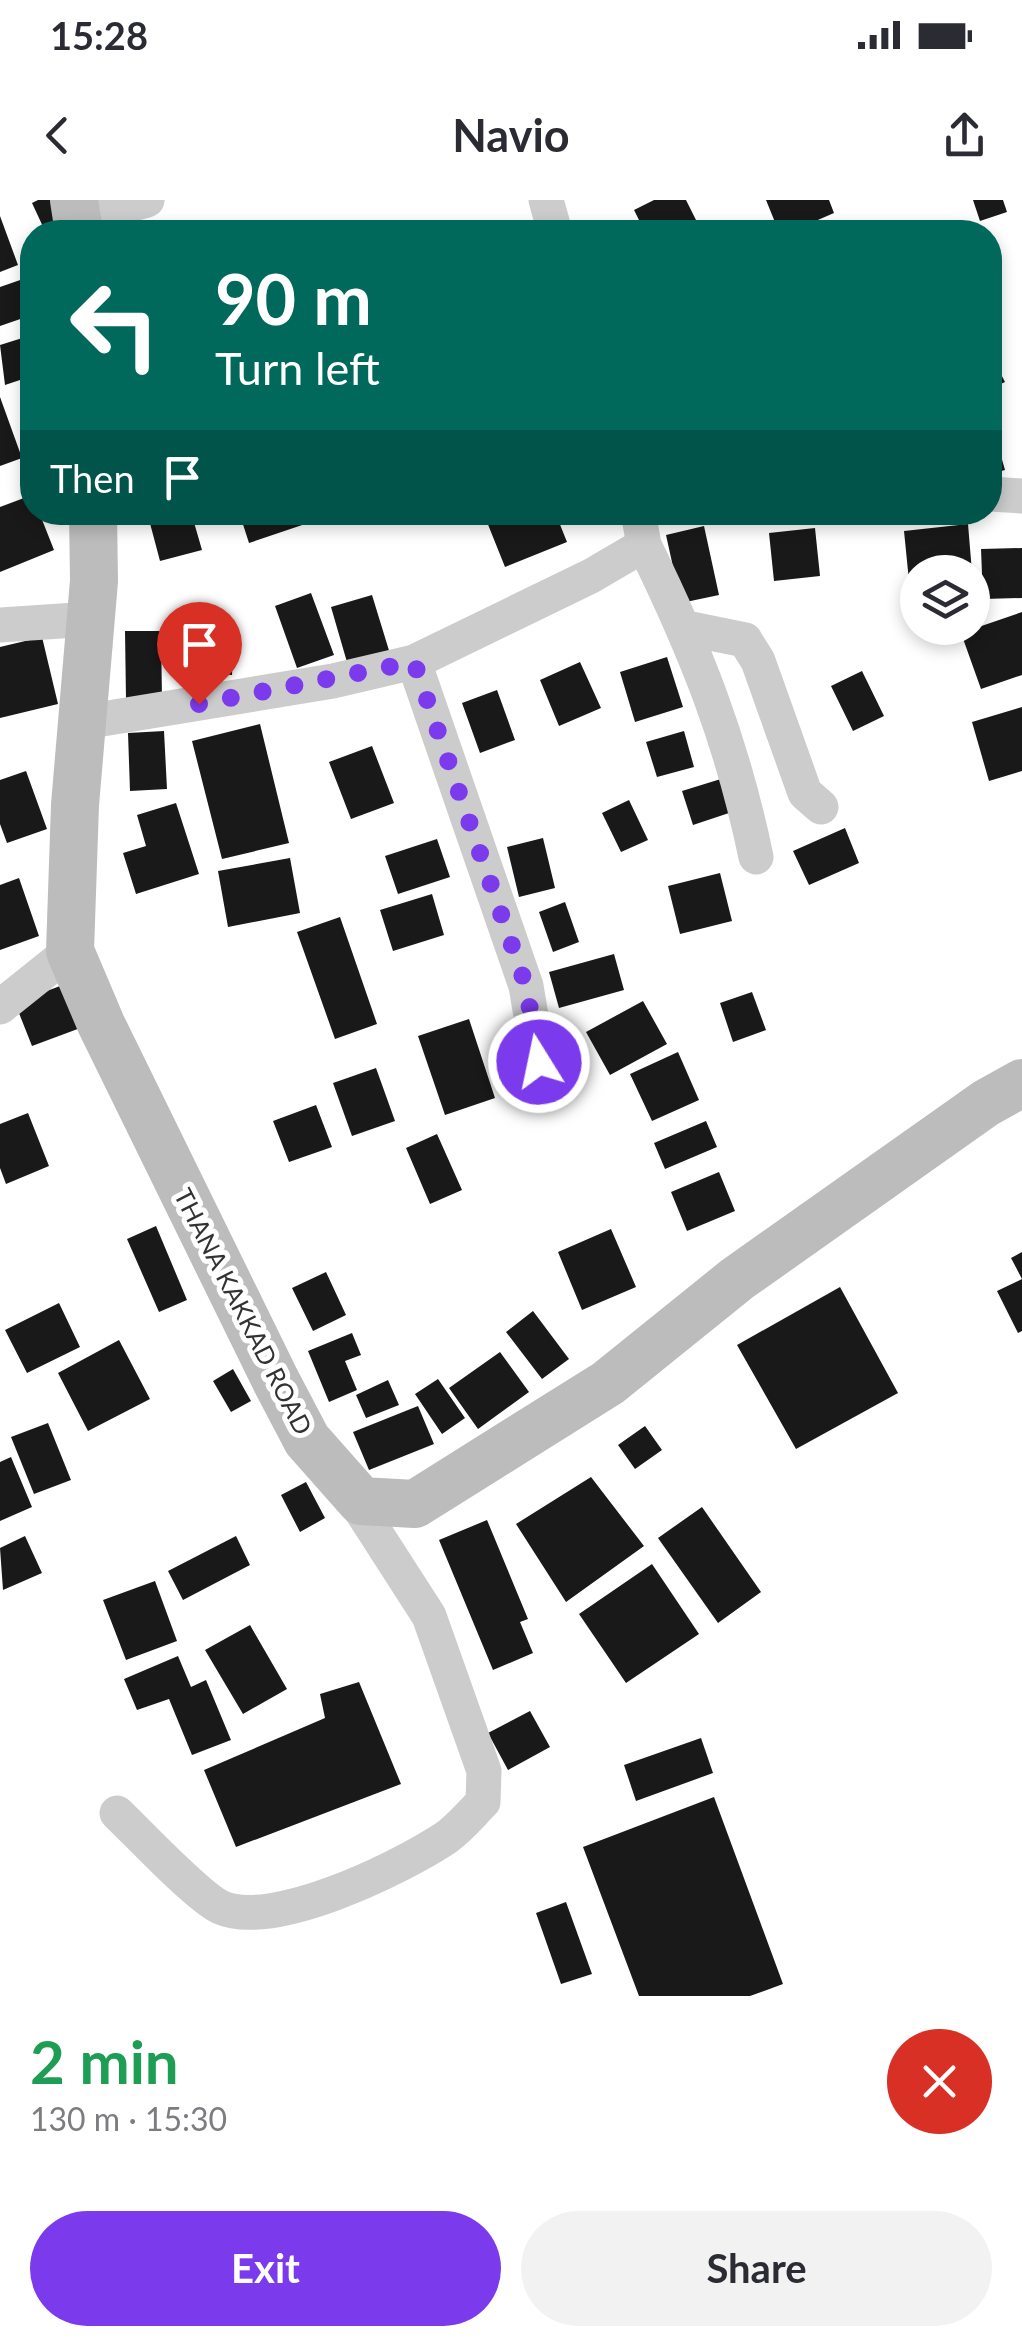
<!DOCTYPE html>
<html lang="en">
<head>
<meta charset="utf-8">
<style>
  :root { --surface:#fff; --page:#f2f2f3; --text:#2b2b33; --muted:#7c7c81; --accent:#7c3aed }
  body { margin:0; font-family:Lato,sans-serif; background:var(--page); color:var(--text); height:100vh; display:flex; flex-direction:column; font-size:38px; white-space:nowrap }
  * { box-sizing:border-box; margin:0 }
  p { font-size:32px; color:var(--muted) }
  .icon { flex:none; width:55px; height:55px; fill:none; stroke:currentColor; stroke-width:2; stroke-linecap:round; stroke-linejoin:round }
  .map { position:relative; height:1796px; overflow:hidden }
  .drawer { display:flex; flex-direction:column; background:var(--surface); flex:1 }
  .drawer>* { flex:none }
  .banner { position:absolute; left:20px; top:20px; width:982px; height:305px; border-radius:40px; box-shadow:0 5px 15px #0003; background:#00695c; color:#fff; overflow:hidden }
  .tools { position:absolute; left:900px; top:355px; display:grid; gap:20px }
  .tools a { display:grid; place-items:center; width:90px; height:90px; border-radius:50%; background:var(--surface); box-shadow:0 5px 15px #0003; font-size:50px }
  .pin { position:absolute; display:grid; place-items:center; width:85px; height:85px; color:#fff; margin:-102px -42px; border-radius:50% 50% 50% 0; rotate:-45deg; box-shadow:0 0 10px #0007 }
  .pin .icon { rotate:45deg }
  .me { position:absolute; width:110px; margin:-55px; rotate:350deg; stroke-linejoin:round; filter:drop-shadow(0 0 8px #0008) }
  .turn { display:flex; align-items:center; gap:35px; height:210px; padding:0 30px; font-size:45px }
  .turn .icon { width:130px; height:130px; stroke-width:2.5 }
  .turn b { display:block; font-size:70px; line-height:85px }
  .then { display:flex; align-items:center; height:95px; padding:0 30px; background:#0003; gap:20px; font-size:38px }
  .round { display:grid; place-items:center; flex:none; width:105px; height:105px; border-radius:52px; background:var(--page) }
  .head { display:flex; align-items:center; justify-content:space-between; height:170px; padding:0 30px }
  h1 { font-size:60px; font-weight:700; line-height:75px; color:#1e9e55 }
  .action { display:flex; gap:20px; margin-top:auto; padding:20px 30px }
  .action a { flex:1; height:115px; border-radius:60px; background:var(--accent); color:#fff; font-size:40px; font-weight:700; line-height:115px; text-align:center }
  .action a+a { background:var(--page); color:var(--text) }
  .status { display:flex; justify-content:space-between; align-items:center; height:70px; padding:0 50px; background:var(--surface); direction:ltr }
  .status svg { height:28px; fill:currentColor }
  header { display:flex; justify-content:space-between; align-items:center; height:130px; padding:0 30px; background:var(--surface); font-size:45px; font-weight:700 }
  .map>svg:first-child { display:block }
  .building { fill:#191919 }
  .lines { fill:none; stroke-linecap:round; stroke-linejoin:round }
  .minor { stroke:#ccc; stroke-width:35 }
  .secondary { stroke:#bcbcbc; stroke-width:48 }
  .route { stroke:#7c3aed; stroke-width:18; stroke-dasharray:0 32.4 }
  .labels { text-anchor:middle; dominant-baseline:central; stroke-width:10; stroke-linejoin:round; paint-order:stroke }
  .street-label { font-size:25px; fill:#323232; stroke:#fff }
</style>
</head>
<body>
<div class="status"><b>15:28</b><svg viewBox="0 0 49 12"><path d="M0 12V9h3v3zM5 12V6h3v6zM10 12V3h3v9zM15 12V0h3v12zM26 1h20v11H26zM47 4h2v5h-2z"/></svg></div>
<header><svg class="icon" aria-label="back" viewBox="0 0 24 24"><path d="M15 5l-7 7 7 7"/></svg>Navio<svg class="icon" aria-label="share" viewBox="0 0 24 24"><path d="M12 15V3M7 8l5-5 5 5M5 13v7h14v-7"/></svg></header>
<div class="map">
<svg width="1022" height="1796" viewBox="0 0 1022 1796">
  <rect width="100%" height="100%" fill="#fff"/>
  <path class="building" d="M38,0H58L67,21L45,31L32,3Z
    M654,0H686L702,32H645L634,10Z
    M766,0H829L834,13L790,32H779Z
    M973,0H1003L1007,12L980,21Z
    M0,16L18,65L0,72Z
    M26,78L32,115L0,126V87Z
    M32,135V176L5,185L0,145Z
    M990,153L1005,182L990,189Z
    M0,197L22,258L0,266Z
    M999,249L1005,270L990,274V251Z
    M32,295V312H39L54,350L0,372V307Z
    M147,312H191L202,350L160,361Z
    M239,312H321L323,318L249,343Z
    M483,312H555L567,342L505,367Z
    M968,324L972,372H918V381H909L904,331Z
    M704,326L719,395L681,403L666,335Z
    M815,328L820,376L774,381L769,333Z
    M1022,348V398L983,399L981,349Z
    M311,393L334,455L297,468L275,406Z
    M372,395L391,457L349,469L331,407Z
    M1022,412V475L981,489L961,433Z
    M207,429L234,430L232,475L205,474Z
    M125,431H161L162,499L126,500Z
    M42,437L58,504L0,518V447Z
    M667,457L683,507L635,522L620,472Z
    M580,462L601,508L559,526L540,480Z
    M862,471L884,516L853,531L831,486Z
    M497,490L515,540L480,553L462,503Z
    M1022,507V571L989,581L972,522Z
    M260,524L289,643L222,659L192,541Z
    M164,531L167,589L130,591L128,533Z
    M684,531L694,567L657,577L646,542Z
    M372,546L394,603L351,619L329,562Z
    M26,571L47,629L7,643L0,624V580Z
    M724,578L735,611L693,625L682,591Z
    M629,600L648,640L621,652L602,613Z
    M176,603L199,674L136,694L123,653L146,646L137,615Z
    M845,628L859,663L809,685L793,651Z
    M543,638L555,688L519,697L507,647Z
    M437,639L450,677L398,694L385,656Z
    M290,658L300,713L228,727L218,671Z
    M720,673L732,721L680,734L668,686Z
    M19,678L39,736L0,750V685Z
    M432,694L444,735L393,751L380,710Z
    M565,702L579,742L553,752L539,712Z
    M340,717L377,824L335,839L297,732Z
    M614,754L624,790L559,808L549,772Z
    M68,783L83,827L32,846L15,803Z
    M752,792L766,830L733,842L720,803Z
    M643,801L667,844L610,875L586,832Z
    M469,819L495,898L445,915L418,836Z
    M678,852L699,900L652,921L630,874Z
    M376,868L395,921L352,936L333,883Z
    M316,905L332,947L289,962L273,921Z
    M28,913L49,966L6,984L0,968V924Z
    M706,921L717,947L665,969L654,943Z
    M437,934L462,990L430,1004L406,948Z
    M719,972L735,1011L687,1031L671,992Z
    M156,1026L187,1100L159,1112L127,1039Z
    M611,1029L636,1087L582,1110L558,1052Z
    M1022,1052V1131L1018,1133L997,1091L1022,1079L1011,1058Z
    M326,1072L346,1115L313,1131L292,1088Z
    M840,1087L898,1193L796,1249L737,1145Z
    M59,1103L80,1147L27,1173L5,1130Z
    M533,1111L569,1159L542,1179L506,1132Z
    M352,1133L361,1155L345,1161L357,1190L329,1202L308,1151Z
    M119,1140L150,1199L88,1231L58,1173Z
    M500,1152L529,1192L478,1229L449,1188Z
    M233,1169L251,1201L231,1212L213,1181Z
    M438,1179L465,1218L442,1234L415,1194Z
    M388,1180L399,1205L366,1218L356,1195Z
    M418,1206L434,1244L369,1270L353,1232Z
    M48,1223L71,1280L34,1294L11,1237Z
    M645,1226L662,1250L635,1269L618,1245Z
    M11,1257L32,1307L0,1321V1262Z
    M591,1277L644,1346L566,1402L516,1324Z
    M306,1282L325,1318L300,1332L281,1295Z
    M702,1307L761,1392L718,1423L658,1338Z
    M487,1320L528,1419L520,1422L533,1453L493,1470L439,1340Z
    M25,1336L42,1373L3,1390L0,1348Z
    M236,1336L250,1365L183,1400L168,1371Z
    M652,1364L699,1434L626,1483L579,1414Z
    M155,1381L177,1441L126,1460L103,1400Z
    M250,1425L287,1489L243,1514L205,1450Z
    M178,1456L191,1487L206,1480L231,1540L192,1555L169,1499L137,1510L124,1479Z
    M359,1482L401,1584L236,1647L204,1570L325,1518L320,1494Z
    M530,1511L550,1547L508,1570L488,1533Z
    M701,1538L713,1573L636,1601L624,1565Z
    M714,1597L783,1784L750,1796H639L583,1647Z
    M566,1702L592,1774L561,1784L536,1713Z"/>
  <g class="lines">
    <path class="minor" d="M546,0L555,32
      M77,19L147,0
      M990,294L1022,296
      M644,345C696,451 732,541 756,657
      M0,425L91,419
      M686,428L745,440L758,461L805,593L821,607
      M414,462L526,786L539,863
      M84,522L333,481L414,462L591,376L644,345L638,312
      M0,807L70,751
      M117,1613C139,1634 197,1696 220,1707C272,1731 398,1669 444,1639C458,1630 471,1614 483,1602L484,1571L429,1416L346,1287"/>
    <path class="secondary" d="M74,0L79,32
      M93,312L94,381L75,605L70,751L101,824L276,1181L307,1240L361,1301L415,1304L608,1183L737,1079L986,903L1022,883"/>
  </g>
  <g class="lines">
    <path class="route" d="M199,504L414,462L526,786L539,862"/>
  </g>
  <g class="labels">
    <g class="street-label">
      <text transform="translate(244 1111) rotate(63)">THANA KAKKAD ROAD</text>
    </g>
  </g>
</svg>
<div class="tools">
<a><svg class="icon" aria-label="layers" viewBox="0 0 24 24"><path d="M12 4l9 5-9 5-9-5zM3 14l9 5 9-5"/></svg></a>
</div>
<div class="pin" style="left:199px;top:504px;background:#d93025"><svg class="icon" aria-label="arrive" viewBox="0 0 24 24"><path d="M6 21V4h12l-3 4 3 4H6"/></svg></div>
<svg class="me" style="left:539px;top:862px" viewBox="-20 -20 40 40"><circle r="17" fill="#7c3aed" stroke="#fff" stroke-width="3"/><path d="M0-11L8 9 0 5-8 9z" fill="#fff"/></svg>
<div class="banner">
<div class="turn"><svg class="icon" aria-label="left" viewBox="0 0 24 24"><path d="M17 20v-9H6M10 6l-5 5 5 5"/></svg><div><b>90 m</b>Turn left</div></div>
<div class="then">Then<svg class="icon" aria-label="arrive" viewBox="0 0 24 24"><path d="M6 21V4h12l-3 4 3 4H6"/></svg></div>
</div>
</div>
<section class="drawer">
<div class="head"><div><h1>2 min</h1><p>130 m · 15:30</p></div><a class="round" style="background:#d93025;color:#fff"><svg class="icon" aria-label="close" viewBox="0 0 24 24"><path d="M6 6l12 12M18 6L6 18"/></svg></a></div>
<div class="action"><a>Exit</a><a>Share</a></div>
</section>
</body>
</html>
